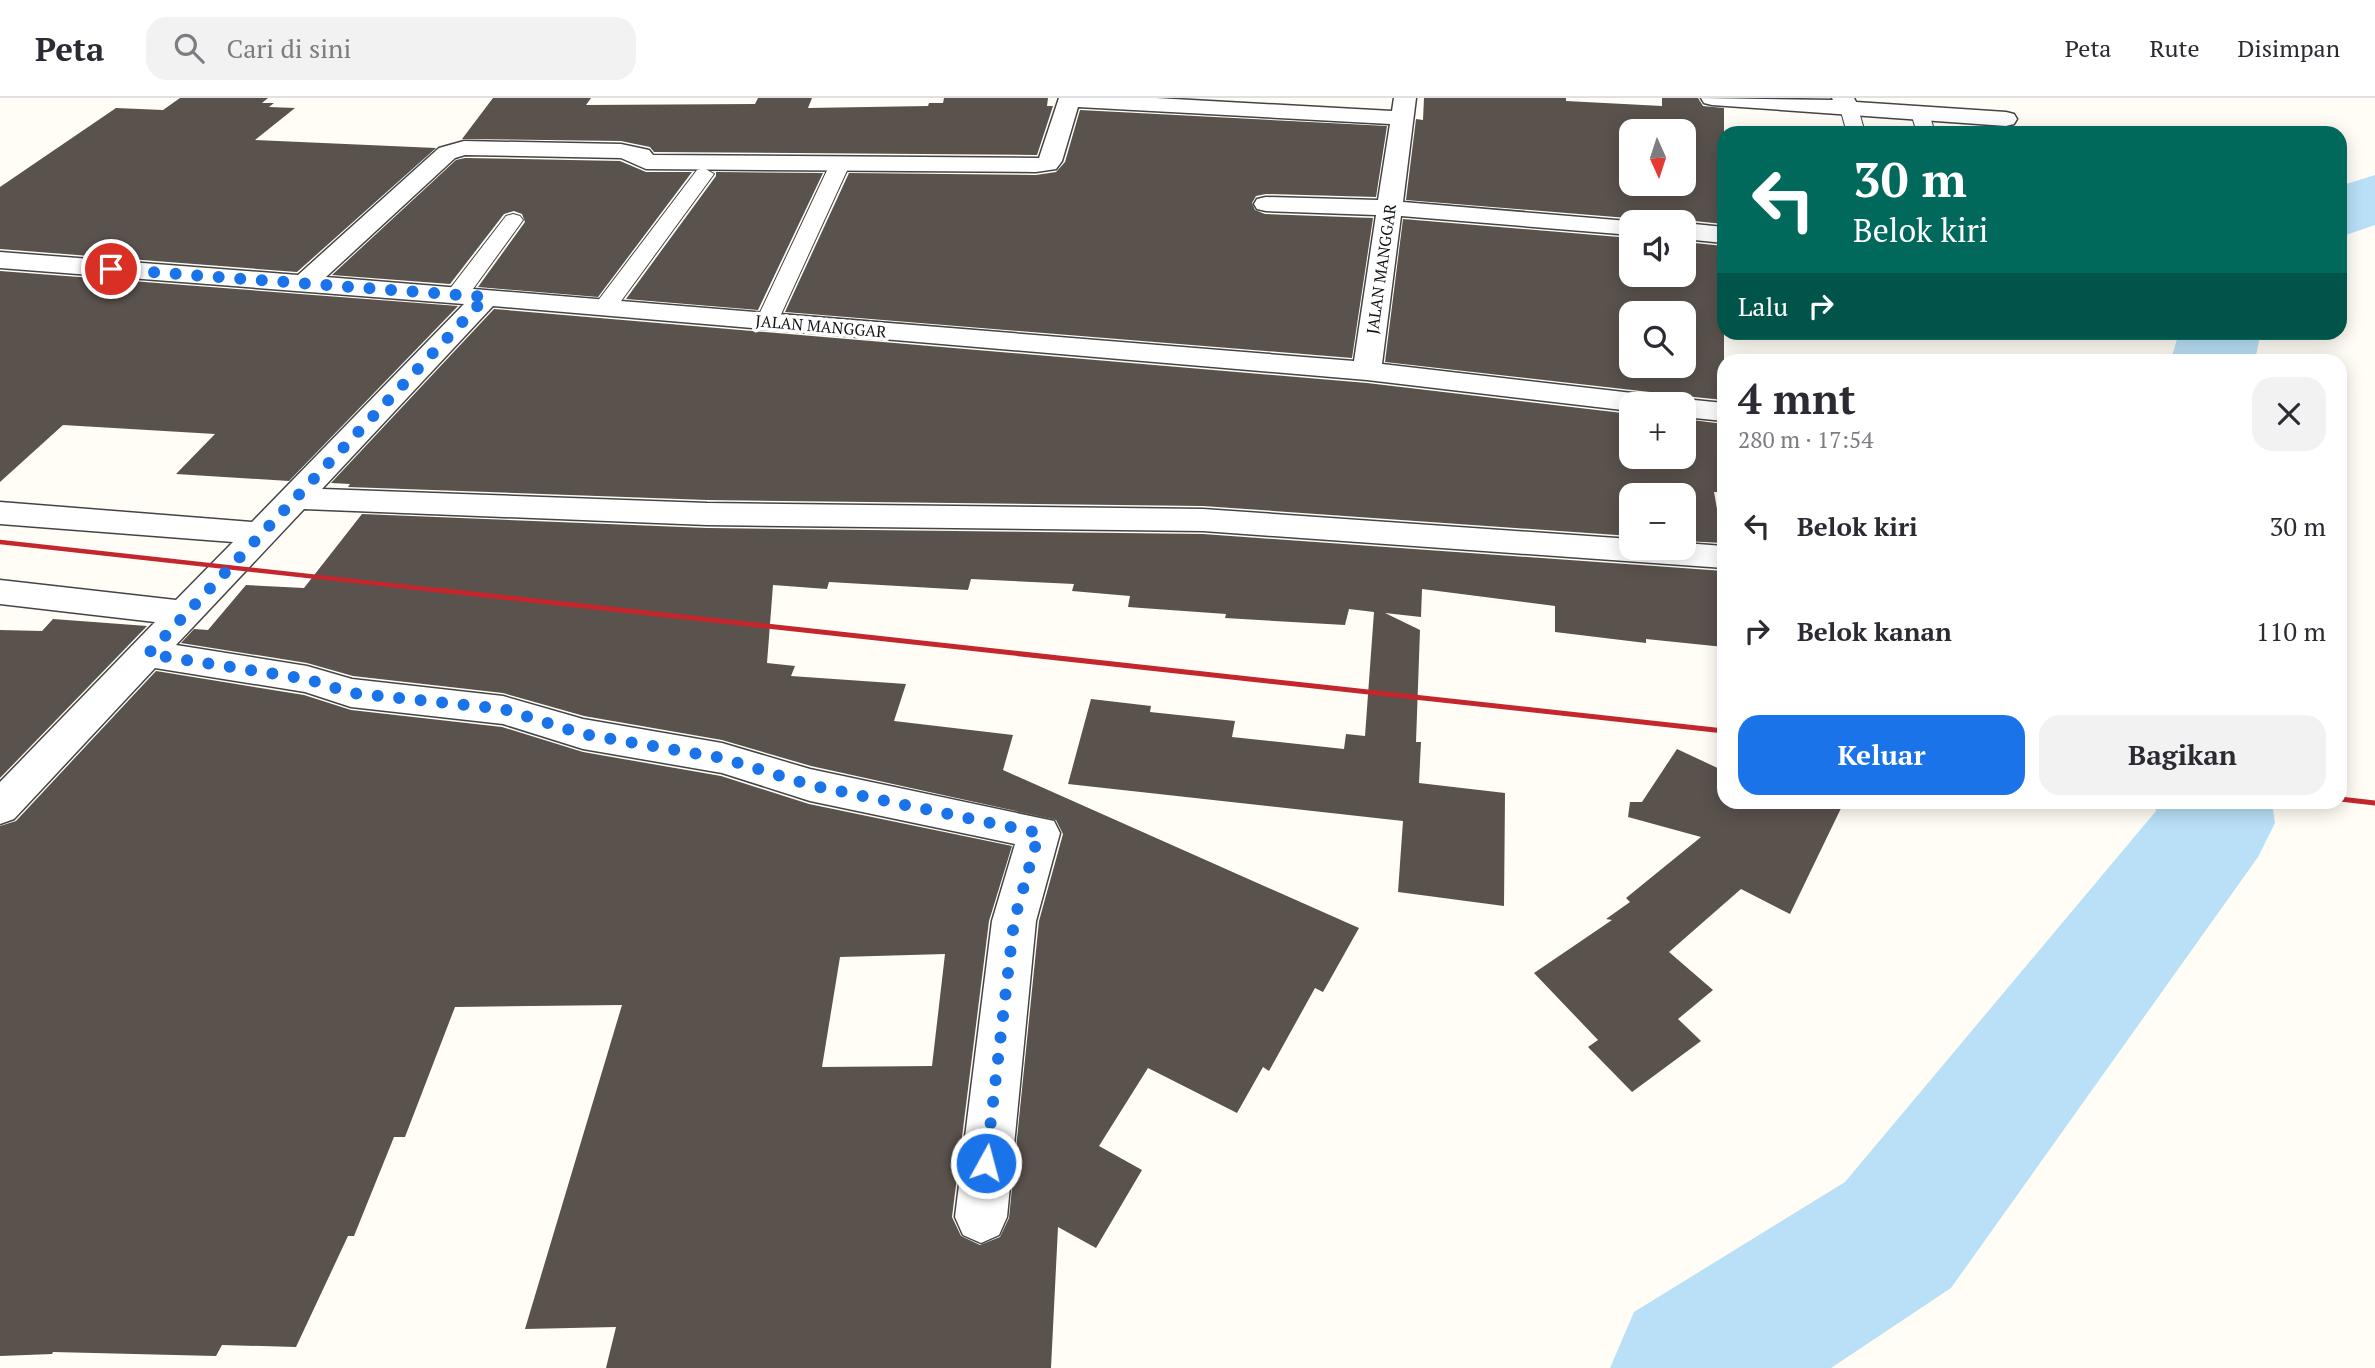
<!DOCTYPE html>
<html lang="id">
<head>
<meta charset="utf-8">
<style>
  :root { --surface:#fff; --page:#f2f2f3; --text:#2b2b33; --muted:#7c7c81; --line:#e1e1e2; --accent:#1a73e8 }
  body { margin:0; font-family:"PT Serif",serif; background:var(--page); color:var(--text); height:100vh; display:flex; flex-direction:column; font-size:26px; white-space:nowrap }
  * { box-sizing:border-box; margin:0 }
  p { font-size:23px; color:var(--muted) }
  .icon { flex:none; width:38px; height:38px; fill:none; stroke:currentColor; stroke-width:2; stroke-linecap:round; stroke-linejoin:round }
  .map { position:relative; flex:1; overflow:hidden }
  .panel { position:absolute; left:1717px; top:256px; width:630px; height:455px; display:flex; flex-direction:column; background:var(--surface); border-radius:21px; box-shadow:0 4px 18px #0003 }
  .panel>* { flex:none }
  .guide { position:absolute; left:1717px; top:28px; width:630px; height:214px; border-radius:21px; box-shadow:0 4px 18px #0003; background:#00695c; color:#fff; overflow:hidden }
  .needle { width:46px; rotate:177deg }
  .fabs { position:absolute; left:1619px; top:21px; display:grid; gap:14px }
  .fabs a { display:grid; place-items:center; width:77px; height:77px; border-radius:14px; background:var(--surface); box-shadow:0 4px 18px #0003; font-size:35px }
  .pin { position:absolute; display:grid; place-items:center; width:60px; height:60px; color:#fff; margin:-30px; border:4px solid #fff; border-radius:50%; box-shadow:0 2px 7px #0007 }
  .me { position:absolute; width:77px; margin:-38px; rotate:7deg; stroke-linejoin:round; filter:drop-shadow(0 0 5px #0008) }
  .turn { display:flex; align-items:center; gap:24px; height:147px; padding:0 21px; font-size:32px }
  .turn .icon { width:91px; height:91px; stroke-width:2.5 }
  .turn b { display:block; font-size:49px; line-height:60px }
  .then { display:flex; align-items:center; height:66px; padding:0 21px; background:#0003; gap:14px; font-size:26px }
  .round { display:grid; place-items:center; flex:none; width:74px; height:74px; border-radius:21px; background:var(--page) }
  .summary { display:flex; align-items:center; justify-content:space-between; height:119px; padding:0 21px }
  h1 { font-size:42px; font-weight:600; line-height:52px }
  .action { display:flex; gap:14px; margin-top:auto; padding:14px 21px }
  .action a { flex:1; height:80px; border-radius:21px; background:var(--accent); color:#fff; font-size:28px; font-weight:600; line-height:80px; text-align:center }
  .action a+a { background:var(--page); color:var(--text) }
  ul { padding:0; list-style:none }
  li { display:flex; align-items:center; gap:21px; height:105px; padding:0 21px }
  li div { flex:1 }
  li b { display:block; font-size:26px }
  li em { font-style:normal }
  header { display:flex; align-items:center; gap:42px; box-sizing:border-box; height:98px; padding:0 35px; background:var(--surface); border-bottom:2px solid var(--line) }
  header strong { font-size:33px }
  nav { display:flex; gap:38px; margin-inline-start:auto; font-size:24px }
  .search { width:490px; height:63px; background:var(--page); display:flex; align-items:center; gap:18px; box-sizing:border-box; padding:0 24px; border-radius:21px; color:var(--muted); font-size:26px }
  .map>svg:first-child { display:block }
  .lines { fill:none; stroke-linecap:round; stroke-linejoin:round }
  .river { fill:#b9e0f7; fill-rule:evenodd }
  .building { fill:#5a524d; fill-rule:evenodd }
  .lane-casing { stroke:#444; stroke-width:2 }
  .street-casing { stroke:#444; stroke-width:3 }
  .lane { fill:#fff; fill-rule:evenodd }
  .street { fill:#fff; fill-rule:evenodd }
  .rail-far1 { stroke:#c4262e; stroke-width:4.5 }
  .rail { stroke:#c4262e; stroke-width:5 }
  .route { stroke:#1a73e8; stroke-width:12; stroke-dasharray:0 21.6 }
  .labels { text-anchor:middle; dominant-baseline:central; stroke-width:7; stroke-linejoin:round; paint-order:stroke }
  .far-street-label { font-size:16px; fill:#111; stroke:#fff }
</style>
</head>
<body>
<header>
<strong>Peta</strong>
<div class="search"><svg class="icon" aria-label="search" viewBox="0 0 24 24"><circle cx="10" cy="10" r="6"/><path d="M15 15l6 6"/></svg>Cari di sini</div>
<nav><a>Peta</a><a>Rute</a><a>Disimpan</a></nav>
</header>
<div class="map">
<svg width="2375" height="1270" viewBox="0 0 2375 1270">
  <rect width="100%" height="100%" fill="#fffdf5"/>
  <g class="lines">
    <path class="river" d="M2375,77V127L2340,139V88Z
      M2179,234H2261L2255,262H2171Z
      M2155,704H2272L2275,725L2258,759L1951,1190L1831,1270H1610L1634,1214L1845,1084L2156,713Z"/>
  </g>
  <path class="building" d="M180,0H268L262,5H274L269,9L295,10L255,42L436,50L297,174L0,151V89L116,10L163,12Z
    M493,0H591L586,7L755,6L758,0H812L808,10L928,8L929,5H943L944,0H1048L1047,8H1053L1037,57L654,54L650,49L621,43L462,41Z
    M1424,0H1566V3L1662,8V0H1698L1703,8L1724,10V126L1684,122L1643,124L1640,121L1406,102L1416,21L1423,22ZM1631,33H1684V86H1631Z
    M1080,12L1387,28L1376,99L1266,96L1256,98L1252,105L1255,112L1265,116L1373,120L1352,260L785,214L849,75L1036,77L1056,74L1065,64Z
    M465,60L620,63L646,74H692L598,199L478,189L525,124L522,116L514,113L504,116L450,186L332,177L456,62Z
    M716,74L823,75L758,212L626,201L716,78Z
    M1403,121L1631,140V177H1684V144L1724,148V302L1684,298L1668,306L1662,297L1650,294L1385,264ZM1631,215H1684V268H1631Z
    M0,173L458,208L289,383L176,376L215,336L63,327L0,384Z
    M494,211L1367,285L1631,316V359H1684V321L1724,326V394H1714L1723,445L1684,443V397H1631V438L1203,408L707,402L348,389L350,386L331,385Z
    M362,416L707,430L1203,436L1724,473V549L1646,541V545L1555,534V508L1422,491L1421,519L1385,515L1420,532L1416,644H1421L1419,685L1505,695L1504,808L1398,794L1403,723L1068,686L1091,601L1151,608L1150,614L1235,623L1232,639L1344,651L1346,636L1365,638L1374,514L1349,511L1345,527L1225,520L1226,516L1128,509L1130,498L1072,493L1074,486L971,481L968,492L829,484L827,491L773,487L767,565L795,568L791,578L906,586L894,623L1013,637L1003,672L1359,830L1323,894L1315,890L1269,973L1263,969L1237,1015L1148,970L1099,1048L1142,1072L1096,1150L1058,1129L1051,1270H606L616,1229L525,1231L622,907L455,909L405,1039H394L354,1138H348L296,1249L222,1247L216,1258L53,1254L52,1256L0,1258V728L16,723L156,573L304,597L351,612L502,629L583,654L721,678L809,706L1012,748L989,823L952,1119L961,1138L980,1147L1000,1139L1009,1120L1039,823L1063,736L1056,722L811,668L722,642L584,618L503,595L353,578L307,565L181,545L194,531L208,532L246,487L304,490ZM945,856L932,968L822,969L840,859Z
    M53,521L147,528L0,680V532L42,533Z
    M1677,651L1724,673V704H1844L1790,816L1741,791L1669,854L1713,892L1678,921L1701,943L1632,994L1588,949L1598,942L1534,875L1612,822L1606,821L1630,804L1626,800L1701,739L1628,719L1630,704H1642Z"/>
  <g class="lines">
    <g class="lane-casing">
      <path id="lane" d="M1849,5L1858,10L1865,35H1847L1840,10Z
        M1920,9L1929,15L1935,35H1917L1911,15Z
        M840,60L850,66L778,223L775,228H759L756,223L830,66Z
        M704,70L714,76L613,214H597L594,209L597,204L697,72Z
        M513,116L520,118L523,122L465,202H449L446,197L449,192L506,118Z"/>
    </g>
    <g class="street-casing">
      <path id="street" d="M1059,0H1156L1392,13L1394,0H1416L1403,104L1640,124H1631V137L1401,118L1382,266L1650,297L1661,300L1665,306H1631V313L1367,282L493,208L322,391L707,405L1203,411L1631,441V450H1684V445L1724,448V470L1203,433L707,427L304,411L176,547L307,568L352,581L503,598L583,621L722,645L810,671L1054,723L1060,735L1036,823L1007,1119L999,1137L981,1145L963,1137L955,1119L992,823L1015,746L810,703L722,675L583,651L503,626L351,609L305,594L155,570L14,721L0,726V684L155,524L0,506V482L176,502L233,444L0,426V404L252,424L464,206L0,170V154L298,177L439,50L464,43L621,46L649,52L653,57L1036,60H1039ZM1078,9L1390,26L1378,102L1266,99L1257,101L1254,106L1257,111L1266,113L1376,117L1354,263L326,179L455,60L465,57L621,60L646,71L1036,74L1056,71L1062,63Z
        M1701,0L1833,2L1832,0H1854L1856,4L2006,14L2014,16L2017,21L2014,26L2006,28L1712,7L1704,5Z
        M1684,125L1724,129V145L1684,141Z
        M1684,301L1724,305V323L1684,319V306H1672Z"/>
    </g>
    <use href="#lane" class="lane"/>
    <use href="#street" class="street"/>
    <path class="rail-far1" d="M0,444L454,494"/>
    <path class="rail" d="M438,492L1724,633
      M2340,701L2375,705"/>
  </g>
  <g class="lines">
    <path class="route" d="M111,171L486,199L148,556L307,581L351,595L503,611L583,636L722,660L810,687L1039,735L1014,823L986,1065"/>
  </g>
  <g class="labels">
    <g class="far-street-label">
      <text transform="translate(1381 171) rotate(-82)">JALAN MANGGAR</text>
      <text transform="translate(821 228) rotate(5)">JALAN MANGGAR</text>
    </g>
  </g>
</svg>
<div class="fabs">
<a><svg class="needle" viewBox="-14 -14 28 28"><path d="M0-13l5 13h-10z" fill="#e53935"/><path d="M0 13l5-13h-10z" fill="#7c7c81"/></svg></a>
<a><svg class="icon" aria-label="sound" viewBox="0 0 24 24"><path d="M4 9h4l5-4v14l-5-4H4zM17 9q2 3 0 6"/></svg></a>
<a><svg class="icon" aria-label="search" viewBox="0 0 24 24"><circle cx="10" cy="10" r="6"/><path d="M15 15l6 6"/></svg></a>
<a>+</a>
<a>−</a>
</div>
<div class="pin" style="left:111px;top:171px;background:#d93025"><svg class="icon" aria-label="arrive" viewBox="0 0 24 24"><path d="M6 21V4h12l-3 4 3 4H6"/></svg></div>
<svg class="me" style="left:986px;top:1065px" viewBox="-20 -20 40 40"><circle r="17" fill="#1a73e8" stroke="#fff" stroke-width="3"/><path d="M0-11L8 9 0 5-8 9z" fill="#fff"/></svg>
<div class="guide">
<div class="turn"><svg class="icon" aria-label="left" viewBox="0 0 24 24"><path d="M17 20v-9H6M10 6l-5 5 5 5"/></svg><div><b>30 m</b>Belok kiri</div></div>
<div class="then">Lalu<svg class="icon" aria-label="right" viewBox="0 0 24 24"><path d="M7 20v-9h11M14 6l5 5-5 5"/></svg></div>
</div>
<section class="panel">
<div class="summary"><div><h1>4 mnt</h1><p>280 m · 17:54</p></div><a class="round"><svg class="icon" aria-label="close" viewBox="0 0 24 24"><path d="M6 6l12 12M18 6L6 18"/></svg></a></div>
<ul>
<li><svg class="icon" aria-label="left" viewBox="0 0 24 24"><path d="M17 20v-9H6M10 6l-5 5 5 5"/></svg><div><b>Belok kiri</b></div><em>30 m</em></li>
<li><svg class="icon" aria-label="right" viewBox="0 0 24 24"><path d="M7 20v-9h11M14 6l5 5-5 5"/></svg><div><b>Belok kanan</b></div><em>110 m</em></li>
</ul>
<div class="action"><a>Keluar</a><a>Bagikan</a></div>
</section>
</div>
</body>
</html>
